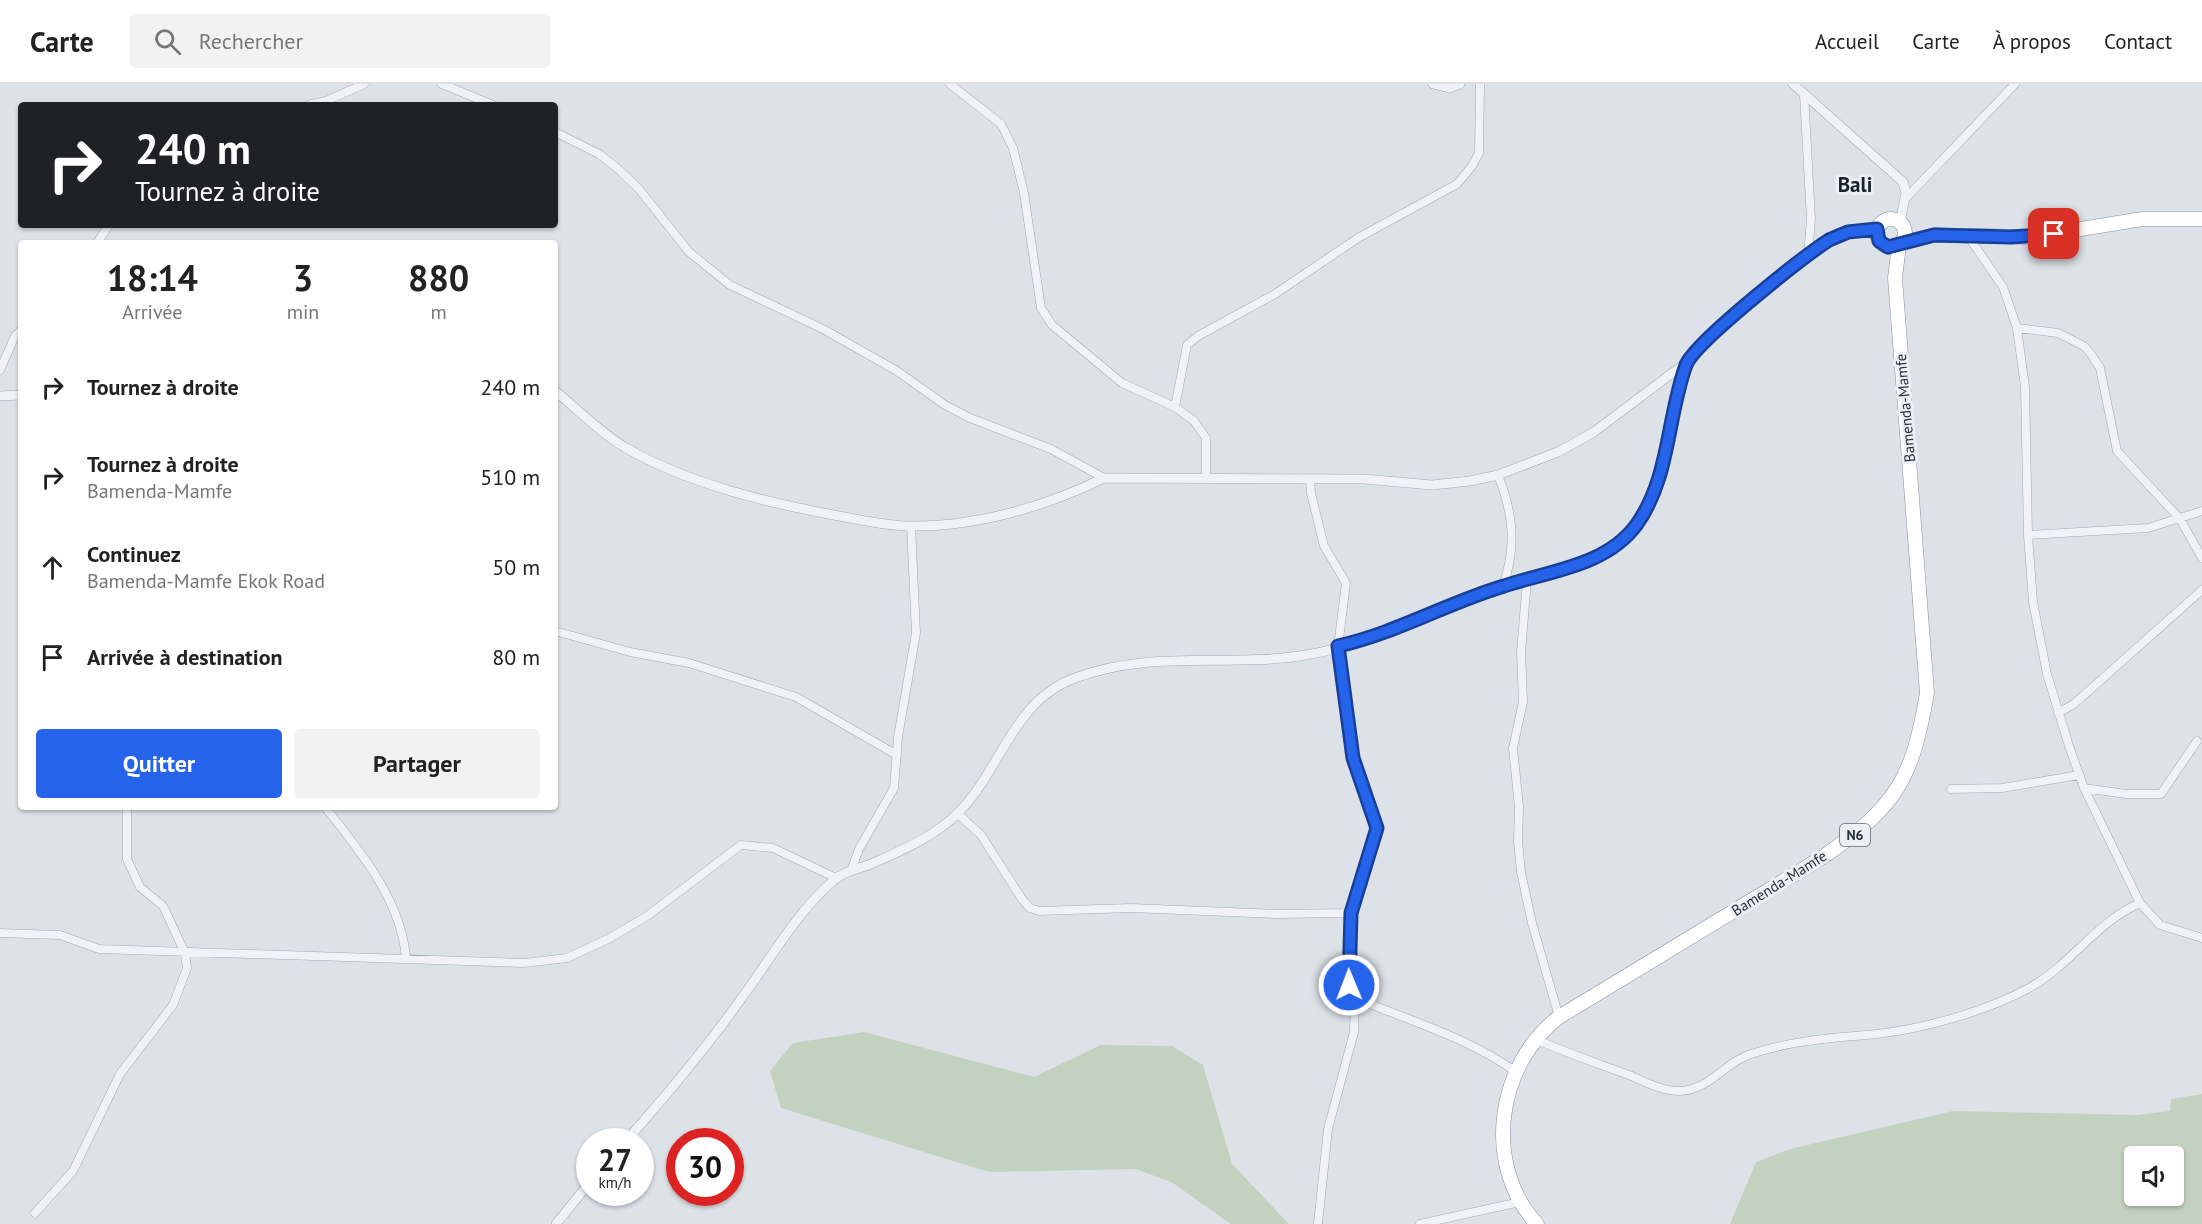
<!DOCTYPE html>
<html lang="fr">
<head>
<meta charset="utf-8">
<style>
  :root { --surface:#fff; --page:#f2f2f2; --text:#222; --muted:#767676; --line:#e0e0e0; --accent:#2563eb }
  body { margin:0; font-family:"PT Sans",sans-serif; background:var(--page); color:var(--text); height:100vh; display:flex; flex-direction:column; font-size:22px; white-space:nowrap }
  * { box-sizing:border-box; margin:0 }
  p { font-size:20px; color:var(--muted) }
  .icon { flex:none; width:33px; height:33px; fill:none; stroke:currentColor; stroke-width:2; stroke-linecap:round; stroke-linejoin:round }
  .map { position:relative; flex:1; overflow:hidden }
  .details { position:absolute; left:18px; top:156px; width:540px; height:570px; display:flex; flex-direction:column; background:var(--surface); border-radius:6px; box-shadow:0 2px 4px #0004 }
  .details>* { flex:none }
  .guide { position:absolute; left:18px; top:18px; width:540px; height:126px; border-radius:6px; box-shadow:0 2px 4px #0004; background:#202124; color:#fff; overflow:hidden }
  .controls { position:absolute; left:2124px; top:1062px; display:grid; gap:12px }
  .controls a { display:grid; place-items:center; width:60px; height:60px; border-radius:6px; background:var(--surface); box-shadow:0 2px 4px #0004; font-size:30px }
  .speed { position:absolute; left:576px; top:1044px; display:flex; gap:12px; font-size:30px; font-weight:700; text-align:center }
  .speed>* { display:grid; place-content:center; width:78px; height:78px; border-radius:50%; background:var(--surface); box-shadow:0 2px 4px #0004; line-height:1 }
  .speed small { font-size:15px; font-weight:400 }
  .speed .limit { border:9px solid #d22; background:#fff; color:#111 }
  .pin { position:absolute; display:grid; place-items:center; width:51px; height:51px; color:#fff; margin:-26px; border-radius:12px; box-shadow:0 3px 9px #0006 }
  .me { position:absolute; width:66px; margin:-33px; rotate:359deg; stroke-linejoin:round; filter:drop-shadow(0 0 4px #0008) }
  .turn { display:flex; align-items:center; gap:21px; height:126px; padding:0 18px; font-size:27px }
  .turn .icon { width:78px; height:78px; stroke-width:2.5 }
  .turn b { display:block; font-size:42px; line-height:51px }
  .eta { display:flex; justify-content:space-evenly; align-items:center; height:102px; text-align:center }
  .eta b { font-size:36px; font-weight:700; line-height:42px }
  .button { display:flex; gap:12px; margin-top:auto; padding:12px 18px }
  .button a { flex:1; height:69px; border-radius:6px; background:var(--accent); color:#fff; font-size:24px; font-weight:700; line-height:69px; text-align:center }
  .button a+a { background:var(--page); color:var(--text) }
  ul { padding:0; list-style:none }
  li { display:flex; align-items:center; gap:18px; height:90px; padding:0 18px }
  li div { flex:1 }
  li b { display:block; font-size:22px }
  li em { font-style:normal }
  header { display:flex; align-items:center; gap:36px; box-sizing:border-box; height:84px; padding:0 30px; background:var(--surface); border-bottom:2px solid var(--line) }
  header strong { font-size:28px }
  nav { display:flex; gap:33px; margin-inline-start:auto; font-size:21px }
  .search { width:420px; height:54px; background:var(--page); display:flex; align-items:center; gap:15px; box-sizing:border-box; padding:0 21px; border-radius:6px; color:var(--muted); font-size:22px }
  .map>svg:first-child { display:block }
  .green { fill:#c3d2be; fill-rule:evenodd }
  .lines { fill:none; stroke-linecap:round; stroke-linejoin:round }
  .minor-casing { stroke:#a2a8b2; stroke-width:9 }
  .tertiary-casing { stroke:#a2a8b2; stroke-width:10 }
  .trunk-casing { stroke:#848f9f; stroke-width:15 }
  .minor { stroke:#f0f2f6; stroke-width:8 }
  .tertiary { stroke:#f0f2f6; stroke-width:9 }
  .trunk { stroke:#fff; stroke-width:14 }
  .route-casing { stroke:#184099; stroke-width:15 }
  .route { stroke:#2563eb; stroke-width:10 }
  .labels { text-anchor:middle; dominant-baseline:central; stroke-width:6; stroke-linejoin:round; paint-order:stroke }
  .shield { fill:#ecf0f5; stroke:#616a76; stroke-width:1.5 }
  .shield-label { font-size:14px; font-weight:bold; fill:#26303f }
  .street-label { font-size:15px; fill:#26303f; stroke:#ecf0f5 }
  .district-label { font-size:21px; font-weight:bold; fill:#18212f; stroke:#ecf0f5 }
</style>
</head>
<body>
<header>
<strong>Carte</strong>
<div class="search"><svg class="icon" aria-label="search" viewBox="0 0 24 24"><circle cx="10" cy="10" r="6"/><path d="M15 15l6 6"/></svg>Rechercher</div>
<nav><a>Accueil</a><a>Carte</a><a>À propos</a><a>Contact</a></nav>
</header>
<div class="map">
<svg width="2202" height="1140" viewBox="0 0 2202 1140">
  <rect width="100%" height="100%" fill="#dde1e8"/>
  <path class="green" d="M864,948L1034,993L1101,961L1172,962L1203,981L1232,1080L1289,1140H1231L1173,1099L1136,1085L989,1088L781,1024L770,987L793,959Z
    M2202,1010V1140H1730L1756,1078L1790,1065L1953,1027L2138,1031L2170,1027L2171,1015ZM2134,1072H2174V1112H2134Z"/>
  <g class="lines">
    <g class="minor-casing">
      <path id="minor" d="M442,0L493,21
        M950,0L1001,40L1013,64L1024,109L1041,224L1052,241L1122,299L1175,323L1194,337L1206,354V394
        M1804,10L1811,135L1808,171
        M308,21L326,17L364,0
        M555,48L599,70L617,84L639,105L689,168L730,201L823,245L897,287L945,321L970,334L1051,365L1104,394
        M1906,114L2015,0
        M1968,152L2003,203L2017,244L2025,303L2028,451L2033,518L2047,590L2069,662L2084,704L2140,819L2160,841L2202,854
        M97,159L109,141
        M2017,244L2058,249L2084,262L2091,270L2100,284L2117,367L2180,435L2202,474
        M0,286L15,252L21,246
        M1175,323L1187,261L1198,252L1275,210L1358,154L1457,100L1472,82L1479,69L1480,0
        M1498,391C1513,429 1517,462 1503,502
        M1310,395L1311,409L1324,462L1346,499L1338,563L1340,590L1353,674L1378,744L1351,829L1349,901L1355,914C1408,936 1469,954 1516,988
        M2028,451L2148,444L2202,427
        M1527,496L1521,568L1523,618L1513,664L1519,723L1518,757L1521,788L1532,839L1559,933
        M555,547L630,568L689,579L796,613L897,671
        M2058,629L2074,620L2202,506
        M2084,704L2126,710H2161L2197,657
        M1951,705L2002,704L2079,691
        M325,723C360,767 402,817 406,875
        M958,730L981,751L1022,815L1030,824L1039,827L1131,824L1276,830L1351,829
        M851,787L859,765L894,704L898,653L916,549L911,442
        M0,849L60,851L99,865L524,879L567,874L610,854L647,832L741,761L773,764L836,794
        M1535,955C1566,969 1597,979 1629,991C1646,998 1661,1007 1680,1007C1710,1006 1725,978 1751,970C1793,956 1834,954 1877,950C1923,945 1987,927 2029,904C2071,881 2096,838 2140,819
        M35,1129L73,1087L120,990L173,921L187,884L185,869L163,822L140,803L127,775V723
        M1318,1140L1328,1045L1354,948L1355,914
        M1420,1140L1520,1118"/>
    </g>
    <g class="tertiary-casing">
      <path id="tertiary" d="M1433,0L1449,4L1460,0
        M1793,0L1903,98L1906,109L1900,138
        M555,307C579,326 600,349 626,364C689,400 768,419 839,432C862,436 887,442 911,442C976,443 1047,422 1104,394L1364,395L1432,401L1470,397L1498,391L1558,368L1594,348L1687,278
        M0,312L21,311
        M625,1058C666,1012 706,964 741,915C770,876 796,829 833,797C844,787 858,785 871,780C900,767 934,753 957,730C1001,687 1012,617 1075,594C1152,565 1228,584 1306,571C1376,559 1436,523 1503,502C1539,490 1579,485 1613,464C1670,428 1664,339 1686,282C1694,261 1812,162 1836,152C1849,147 1863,146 1877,145
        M556,1140L590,1098"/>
    </g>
    <g class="trunk-casing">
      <path id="trunk" d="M1877 149a14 14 0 1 1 28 0a14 14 0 1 1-28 0Z
        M1902,159L1934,151L2032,153L2142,135H2202
        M1537,1140C1482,1081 1497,980 1559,933L1823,773C1896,722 1912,697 1927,609L1895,194L1899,161"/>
    </g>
    <use href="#minor" class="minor"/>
    <use href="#tertiary" class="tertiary"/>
    <use href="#trunk" class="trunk"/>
  </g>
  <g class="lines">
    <g class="route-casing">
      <path id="route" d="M1349,901L1351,829L1377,744L1353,674L1338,562C1396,549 1447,519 1504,502C1549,487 1607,482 1637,440C1670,393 1667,333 1686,281C1695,258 1803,173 1829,156L1848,148L1877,145L1879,157L1888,163L1934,151L2011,153L2054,150"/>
    </g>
    <use href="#route" class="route"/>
  </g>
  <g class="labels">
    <rect class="shield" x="1840" y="740" width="30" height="22" rx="4.5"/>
    <g class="shield-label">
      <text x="1855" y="751">N6</text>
    </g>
    <g class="street-label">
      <text transform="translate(1905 324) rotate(-95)">Bamenda-Mamfe</text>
      <text transform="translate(1779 799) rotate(-32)">Bamenda-Mamfe</text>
    </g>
    <g class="district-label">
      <text x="1855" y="100">Bali</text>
    </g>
  </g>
</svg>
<div class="controls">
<a><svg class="icon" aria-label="sound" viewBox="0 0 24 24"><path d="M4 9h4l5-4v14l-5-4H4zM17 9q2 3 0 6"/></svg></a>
</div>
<div class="speed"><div>27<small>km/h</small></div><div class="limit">30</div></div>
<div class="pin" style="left:2054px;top:150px;background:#d93025"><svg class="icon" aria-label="arrive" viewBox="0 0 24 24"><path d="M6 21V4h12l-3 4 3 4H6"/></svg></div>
<svg class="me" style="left:1349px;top:901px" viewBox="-20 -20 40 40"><circle r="17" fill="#2563eb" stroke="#fff" stroke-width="3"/><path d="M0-11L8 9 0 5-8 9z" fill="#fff"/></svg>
<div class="guide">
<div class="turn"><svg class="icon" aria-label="right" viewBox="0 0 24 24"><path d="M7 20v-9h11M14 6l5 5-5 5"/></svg><div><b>240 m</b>Tournez à droite</div></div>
</div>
<section class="details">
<div class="eta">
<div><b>18:14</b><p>Arrivée</p></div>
<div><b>3</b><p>min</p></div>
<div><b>880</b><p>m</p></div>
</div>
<ul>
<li><svg class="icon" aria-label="right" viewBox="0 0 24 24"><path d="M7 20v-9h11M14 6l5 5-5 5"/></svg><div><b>Tournez à droite</b></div><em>240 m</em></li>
<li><svg class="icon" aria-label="right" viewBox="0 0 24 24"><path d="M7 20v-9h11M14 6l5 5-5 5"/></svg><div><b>Tournez à droite</b><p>Bamenda-Mamfe</p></div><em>510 m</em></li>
<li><svg class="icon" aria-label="ahead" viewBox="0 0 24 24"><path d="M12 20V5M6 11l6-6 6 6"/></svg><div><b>Continuez</b><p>Bamenda-Mamfe Ekok Road</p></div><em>50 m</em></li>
<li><svg class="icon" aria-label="arrive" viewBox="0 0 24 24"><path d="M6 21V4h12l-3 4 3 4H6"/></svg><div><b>Arrivée à destination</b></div><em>80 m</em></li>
</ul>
<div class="button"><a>Quitter</a><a>Partager</a></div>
</section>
</div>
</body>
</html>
